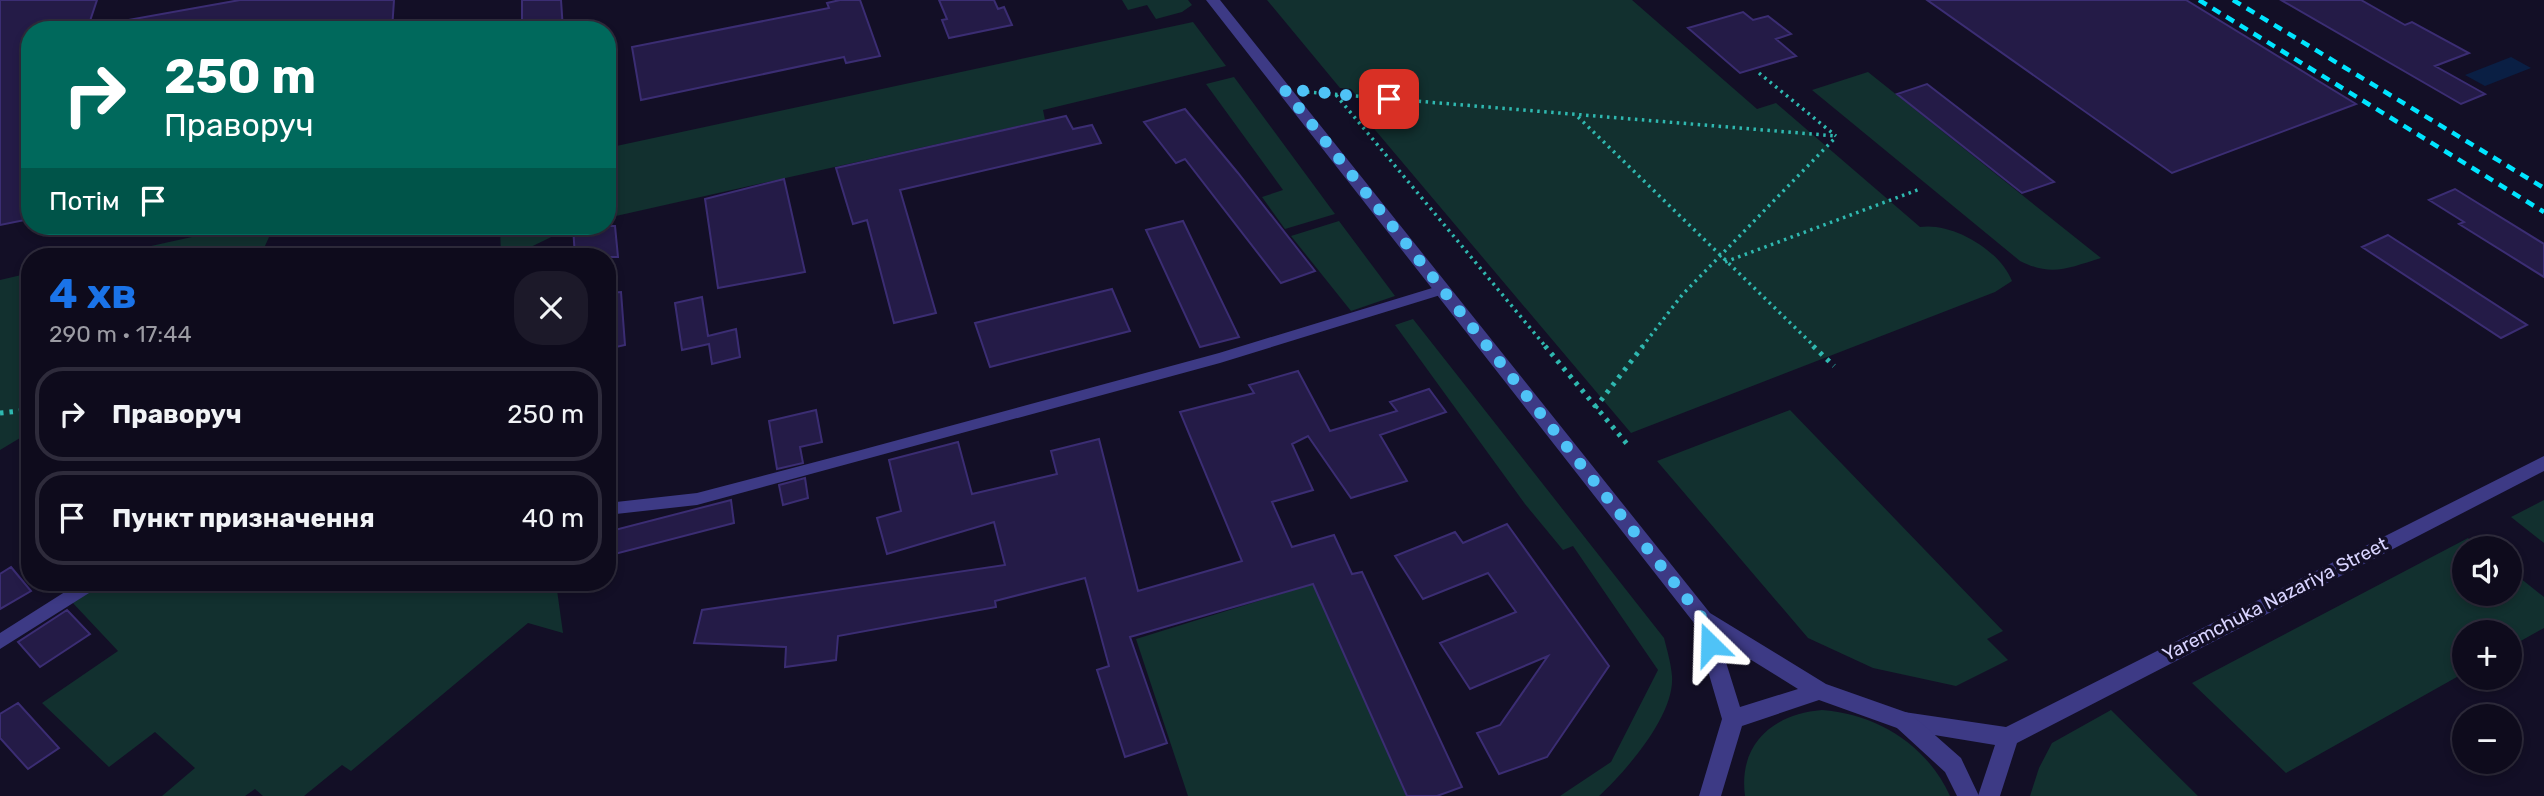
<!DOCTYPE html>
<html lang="uk">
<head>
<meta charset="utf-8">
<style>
  :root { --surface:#0e0b1c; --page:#1c1929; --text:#f1f3f6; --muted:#9b9ba3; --line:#2e2b3b; --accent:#1a73e8 }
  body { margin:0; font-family:Rubik,sans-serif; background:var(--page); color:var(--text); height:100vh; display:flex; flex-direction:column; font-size:26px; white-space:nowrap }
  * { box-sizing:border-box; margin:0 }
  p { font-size:23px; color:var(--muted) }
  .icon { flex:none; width:38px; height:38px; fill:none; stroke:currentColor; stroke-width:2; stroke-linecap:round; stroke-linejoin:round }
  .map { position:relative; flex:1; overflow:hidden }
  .sheet { position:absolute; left:21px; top:248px; width:595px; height:343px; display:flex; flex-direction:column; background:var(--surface); border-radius:28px; box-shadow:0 4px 10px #0003,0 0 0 2px var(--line) }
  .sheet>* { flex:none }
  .guide { position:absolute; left:21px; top:21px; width:595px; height:214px; border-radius:28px; box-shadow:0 4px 10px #0003,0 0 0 2px var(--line); background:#00695c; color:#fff; overflow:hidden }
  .buttons { position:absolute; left:2452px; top:536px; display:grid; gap:14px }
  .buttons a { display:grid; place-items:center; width:70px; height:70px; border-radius:50%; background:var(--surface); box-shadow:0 4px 10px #0003,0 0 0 2px var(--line); font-size:35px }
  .pin { position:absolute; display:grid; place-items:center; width:60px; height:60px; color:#fff; margin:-30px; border-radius:14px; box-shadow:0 4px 10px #0006 }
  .me { position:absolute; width:77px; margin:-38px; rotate:338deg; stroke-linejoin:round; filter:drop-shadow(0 0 5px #0008) }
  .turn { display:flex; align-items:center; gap:24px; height:147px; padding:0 28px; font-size:32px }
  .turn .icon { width:91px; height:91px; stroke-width:2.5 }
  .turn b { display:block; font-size:49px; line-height:60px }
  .then { display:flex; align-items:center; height:66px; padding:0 28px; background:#0003; gap:14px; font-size:26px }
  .round { display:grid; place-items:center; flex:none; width:74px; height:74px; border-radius:28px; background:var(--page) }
  .overview { display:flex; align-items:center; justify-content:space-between; height:119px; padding:0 28px }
  h1 { font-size:42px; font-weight:700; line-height:52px; color:var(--accent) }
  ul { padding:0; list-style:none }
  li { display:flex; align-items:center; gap:21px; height:94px; margin:0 14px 10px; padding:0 14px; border:4px solid var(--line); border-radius:28px }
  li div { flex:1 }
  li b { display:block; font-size:26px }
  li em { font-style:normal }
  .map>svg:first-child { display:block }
  .green { fill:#12302f }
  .water { fill:#0a1f44 }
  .building { fill:#241b47; stroke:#3b2d73; stroke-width:2 }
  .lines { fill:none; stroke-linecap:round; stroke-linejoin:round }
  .path-far1 { stroke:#2fb8b0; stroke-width:3.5; stroke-dasharray:2.5 4.5; stroke-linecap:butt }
  .path { stroke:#2fb8b0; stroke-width:5; stroke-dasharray:3.5 6; stroke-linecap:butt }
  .service { fill:#3d3a85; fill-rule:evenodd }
  .minor { fill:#3d3a85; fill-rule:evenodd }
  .tertiary { fill:#3d3a85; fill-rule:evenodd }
  .rail { stroke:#00e5ff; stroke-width:4.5; stroke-dasharray:9 7; stroke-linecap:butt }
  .route { stroke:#4fc3f7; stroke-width:12; stroke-dasharray:0 21.6 }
  .labels { text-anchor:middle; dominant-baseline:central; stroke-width:7; stroke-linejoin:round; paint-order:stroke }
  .street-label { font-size:19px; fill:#d9d4ff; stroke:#130f26 }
</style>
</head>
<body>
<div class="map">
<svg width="2544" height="796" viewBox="0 0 2544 796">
  <rect width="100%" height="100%" fill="#130f26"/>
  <path class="green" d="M1122,0H1188L1192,5L1182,12L1156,19L1147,5L1128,10Z
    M1267,0H1632L1757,109L1776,103L1920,227C1952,222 2000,250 2012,281L1995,292L1631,433L1365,118L1373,116L1351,89L1340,88Z
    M1193,22L1226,66L1043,110L1045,120L607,218V148Z
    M1868,72L2101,258C2068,268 2052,277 2020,261L1812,90Z
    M1234,77L1335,214L1285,229L1262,197L1283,190L1206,84Z
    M1339,221L1395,296L1351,311L1291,236Z
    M242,226H274L260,257H101Z
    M500,226H574L510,257H501Z
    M30,273V432L0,450V280Z
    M1413,319L1664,638C1667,650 1671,663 1672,676C1675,715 1626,771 1599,796H1560L1611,762L1658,670L1573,546L1563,550L1525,504L1395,325Z
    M1790,410L2003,631L1987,639L2008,660L1956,686L1873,668L1808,638L1657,461Z
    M2544,500V543L2511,517Z
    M2468,538L2480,548H2464V593H2510V570L2544,597V628L2510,647V632H2464V673L2286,773L2192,683Z
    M100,583H556L563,633L528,623L351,771L342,765L304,796H263L255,789L245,796H162L195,768L155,732L109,767L42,703L118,651L71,601Z
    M1313,584L1407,796H1188L1136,639Z
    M1822,710C1877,714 1927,745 1950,796H1745C1738,744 1773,714 1822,710Z
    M2111,710L2198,796H2030L2039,768L2052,743Z"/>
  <path class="water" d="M2511,57L2531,68L2485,86L2465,75Z"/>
  <path class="building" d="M0,0H97L87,30H30V219L0,225Z
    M240,0H394L392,30H129L128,20Z
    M522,0H561L563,30H522Z
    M840,0H860L880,56L846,63L844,57L641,100L632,47L829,8L827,3Z
    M939,0H994L998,9L1004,7L1012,25L949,38L942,20L947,19Z
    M1927,0H2186L2356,104L2172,173Z
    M2281,0H2361L2405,25L2412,22L2469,53L2435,66L2485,94L2461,104Z
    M1743,12L1753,20L1768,16L1791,34L1776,39L1796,56L1740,73L1688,28Z
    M1927,84L2054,182L2022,193L1897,94Z
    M1185,109L1238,173L1315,271L1281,283L1185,159L1176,163L1144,122Z
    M1066,116L1073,129L1092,125L1101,143L900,190L936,313L894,323L867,220L853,224L836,168Z
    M784,179L805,272L718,288L705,199Z
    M2455,189L2544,244V277L2459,224L2464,222L2429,200Z
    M1183,221L1239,337L1200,347L1146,230Z
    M573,226H615L618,257H575Z
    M2388,235L2527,325L2501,338L2362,247Z
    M1112,289L1130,331L990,367L975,323Z
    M621,292L625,345L607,349V293Z
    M702,297L708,336L736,329L740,357L712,364L709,344L682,350L675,303Z
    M1298,371L1330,431L1397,411L1390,402L1429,389L1446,412L1380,435L1407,481L1351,498L1308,436L1292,444L1313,490L1272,502L1292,547L1334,535L1352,574L1362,572L1462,787L1437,796H1407L1313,584L1130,637L1167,743L1125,757L1097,670L1109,666L1085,578L995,601L996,607L838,636L836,660L785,667L786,647L694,643L702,610L1005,565L994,522L887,554L877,518L901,511L889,460L958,442L972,494L1057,474L1051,451L1099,439L1138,591L1242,561L1180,412L1254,393L1249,385Z
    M816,410L822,442L800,447L803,463L777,469L769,421Z
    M805,478L808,498L783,505L779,485Z
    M731,500L734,523L607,556V532Z
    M1507,524L1609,666L1547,757L1499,774L1477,733L1500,725L1548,656L1470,689L1440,643L1516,612L1488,573L1423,599L1395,556L1455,532L1463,543Z
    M11,567L31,591L0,609V574Z
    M67,610L90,634L40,667L18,642Z
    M18,703L59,748L28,769L0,738V714Z"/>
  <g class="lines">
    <path class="path-far1" d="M1759,73L1836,136
      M1307,92L1836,136
      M1336,95L1546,347
      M1578,117L1815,347
      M1725,262L1920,189
      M1642,347L1682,295L1836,137"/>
    <path class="path" d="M1545,346L1627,444
      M1813,346L1834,366
      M1595,408L1643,346
      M0,413L30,410"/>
    <path class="service" d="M1442,285L1447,287L1449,290L1447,293L1220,363L697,505L607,515V503L697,493L861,450L1219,353Z
      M79,583H99L97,588L0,649V633Z"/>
    <path class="minor" d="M2544,456V471L2017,743L2000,796H1978L1995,745L1904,730L1897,728L1893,721L1897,714L1904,712L2006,727Z"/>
    <path class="tertiary" d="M1206,0H1220L1710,613L1826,684L1911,714L1961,758L1979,796H1957L1945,772L1897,728L1819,700L1742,726L1721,796H1699L1722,719L1694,623ZM1719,640L1798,689L1740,707Z"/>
    <path class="rail" d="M2199,0L2544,212
      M2233,0L2544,188"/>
  </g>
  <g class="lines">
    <path class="route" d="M1389,99L1284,89L1703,619L1710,644"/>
  </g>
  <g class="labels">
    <g class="street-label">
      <text transform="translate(2275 599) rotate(-27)">Yaremchuka Nazariya Street</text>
    </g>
  </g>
</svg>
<div class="buttons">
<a><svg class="icon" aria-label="sound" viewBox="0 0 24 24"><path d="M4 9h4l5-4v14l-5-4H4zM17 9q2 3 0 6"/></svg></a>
<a>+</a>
<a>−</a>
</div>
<div class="pin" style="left:1389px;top:99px;background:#d93025"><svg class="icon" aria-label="arrive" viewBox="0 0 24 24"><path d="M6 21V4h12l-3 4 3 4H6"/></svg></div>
<svg class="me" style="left:1710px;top:644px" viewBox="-20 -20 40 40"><path d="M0-17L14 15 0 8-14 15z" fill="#4fc3f7" stroke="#fff" stroke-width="4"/></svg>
<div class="guide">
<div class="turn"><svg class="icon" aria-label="right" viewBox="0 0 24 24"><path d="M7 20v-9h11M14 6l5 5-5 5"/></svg><div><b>250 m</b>Праворуч</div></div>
<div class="then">Потім<svg class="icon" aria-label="arrive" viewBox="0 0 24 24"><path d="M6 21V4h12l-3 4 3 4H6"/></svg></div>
</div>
<section class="sheet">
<div class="overview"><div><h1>4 хв</h1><p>290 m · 17:44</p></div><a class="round"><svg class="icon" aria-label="close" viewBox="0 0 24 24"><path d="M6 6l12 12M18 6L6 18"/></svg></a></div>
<ul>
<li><svg class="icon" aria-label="right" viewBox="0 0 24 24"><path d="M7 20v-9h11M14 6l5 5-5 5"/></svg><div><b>Праворуч</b></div><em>250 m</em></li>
<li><svg class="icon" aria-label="arrive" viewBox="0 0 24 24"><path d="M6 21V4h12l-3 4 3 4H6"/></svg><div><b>Пункт призначення</b></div><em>40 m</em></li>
</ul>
</section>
</div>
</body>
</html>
